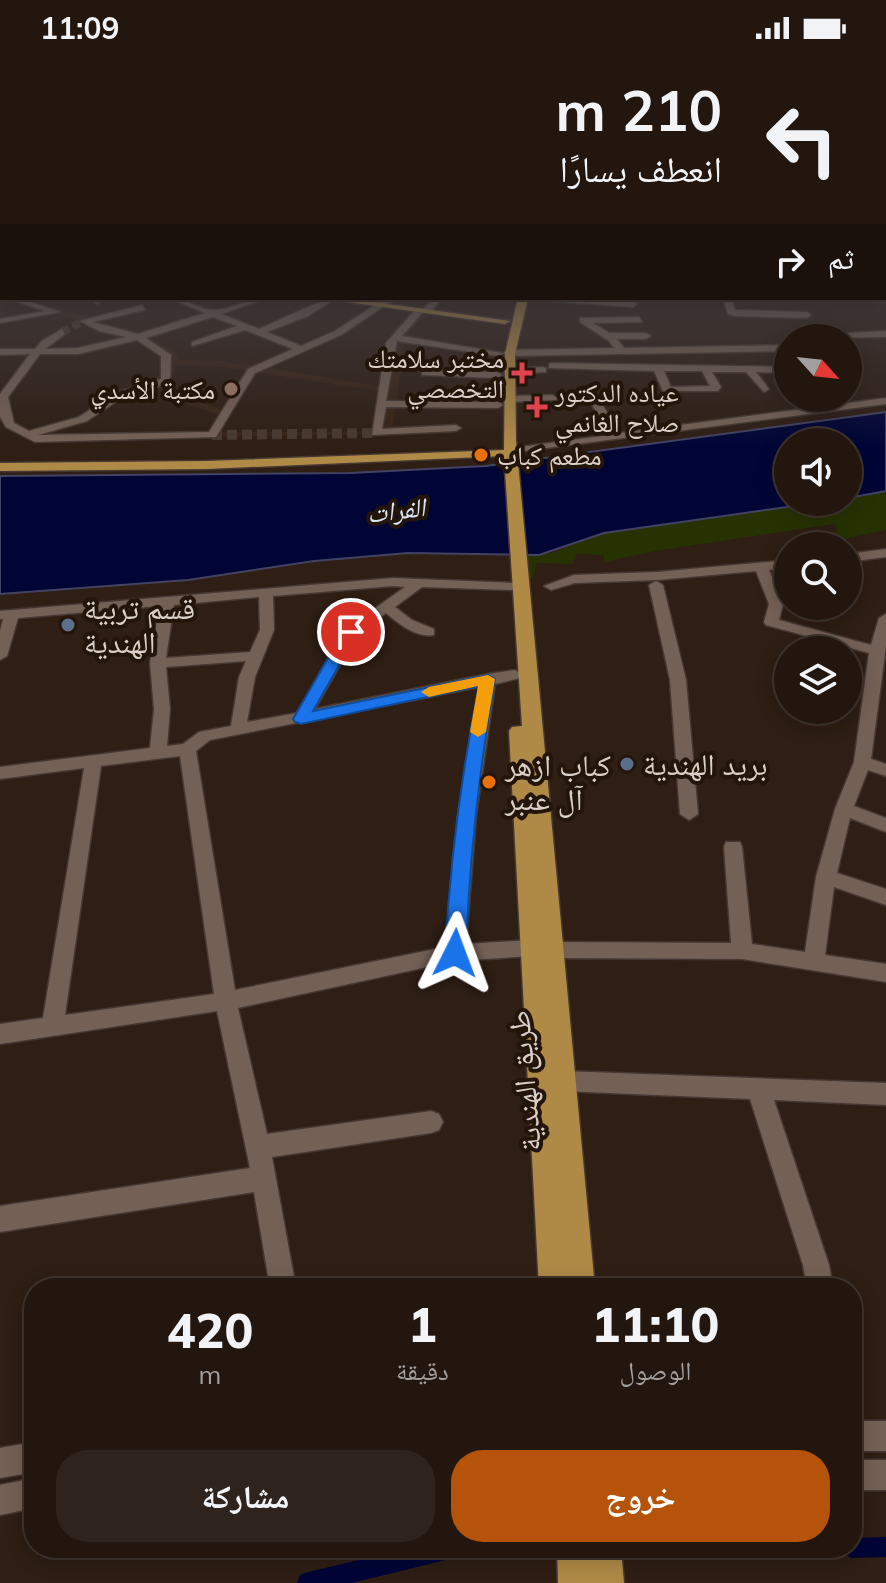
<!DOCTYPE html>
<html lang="ar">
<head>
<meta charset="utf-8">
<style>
  :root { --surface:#22160f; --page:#2e231d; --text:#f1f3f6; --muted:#a29f9e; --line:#3f352f; --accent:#b45309 }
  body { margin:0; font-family:Mulish,"Noto Naskh Arabic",sans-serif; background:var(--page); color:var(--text); direction:rtl; height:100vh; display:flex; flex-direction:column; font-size:30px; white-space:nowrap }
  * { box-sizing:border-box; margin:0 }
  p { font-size:26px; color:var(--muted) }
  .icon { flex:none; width:44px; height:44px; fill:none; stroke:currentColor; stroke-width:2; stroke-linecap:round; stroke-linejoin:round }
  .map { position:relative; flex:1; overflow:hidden; direction:ltr }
  .panel { position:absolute; left:24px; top:1222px; width:838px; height:280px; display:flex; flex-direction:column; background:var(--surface); border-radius:32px; box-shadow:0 4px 20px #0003,0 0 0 2px var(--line); direction:rtl }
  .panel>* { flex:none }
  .top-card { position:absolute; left:0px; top:0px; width:886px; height:244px; box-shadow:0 4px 20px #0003,0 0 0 2px var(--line); direction:rtl; background:#22160f; color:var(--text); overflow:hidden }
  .needle { width:52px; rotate:117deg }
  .buttons { position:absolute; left:774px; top:268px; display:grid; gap:16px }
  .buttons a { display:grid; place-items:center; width:88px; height:88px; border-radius:50%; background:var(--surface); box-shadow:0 4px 20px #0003,0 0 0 2px var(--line); font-size:40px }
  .pin { position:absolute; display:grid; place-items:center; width:68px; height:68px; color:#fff; margin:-34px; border:4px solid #fff; border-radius:50%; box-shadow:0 2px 8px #0007 }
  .me { position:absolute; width:88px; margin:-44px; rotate:3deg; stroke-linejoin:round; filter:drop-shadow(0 0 6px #0008) }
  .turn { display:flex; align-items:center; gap:28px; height:168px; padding:0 32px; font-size:36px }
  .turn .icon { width:104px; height:104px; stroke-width:2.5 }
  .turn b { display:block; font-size:56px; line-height:68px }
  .then { display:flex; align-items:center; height:76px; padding:0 32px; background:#0003; gap:16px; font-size:30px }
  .eta { display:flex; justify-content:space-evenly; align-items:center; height:136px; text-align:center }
  .eta b { font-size:48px; font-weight:800; line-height:56px }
  .cta { display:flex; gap:16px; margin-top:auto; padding:16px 32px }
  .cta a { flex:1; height:92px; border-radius:32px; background:var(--accent); color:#fff; font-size:32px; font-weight:800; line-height:92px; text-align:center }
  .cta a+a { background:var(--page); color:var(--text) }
  .status { display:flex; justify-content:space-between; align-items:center; height:56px; padding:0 40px; background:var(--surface); direction:ltr }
  .status svg { height:22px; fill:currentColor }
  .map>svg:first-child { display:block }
  .built { fill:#392416 }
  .green { fill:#273203 }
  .water { fill:#000536; stroke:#424262; stroke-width:2 }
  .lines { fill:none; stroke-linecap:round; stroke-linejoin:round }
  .canal { fill:#000536; fill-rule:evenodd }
  .minor-tunnel-far1 { stroke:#48392f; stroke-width:8; stroke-dasharray:8 4; stroke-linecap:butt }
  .minor-tunnel { stroke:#48392f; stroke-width:10; stroke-dasharray:10 5; stroke-linecap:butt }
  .minor-casing { stroke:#453832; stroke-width:3 }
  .major-casing { stroke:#453832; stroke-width:3 }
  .minor { fill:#746156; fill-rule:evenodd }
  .major { fill:#af8a47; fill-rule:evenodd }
  .route { fill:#1a73e8; stroke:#114b97; stroke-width:2 }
  .slow { fill:#f59e0b }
  .health-dot { fill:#e0444e; stroke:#24150b; stroke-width:3 }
  .education-dot { fill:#8d6e63; stroke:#24150b; stroke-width:3 }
  .food-dot { fill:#e8710a; stroke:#24150b; stroke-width:3 }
  .service-dot { fill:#5c6f8a; stroke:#24150b; stroke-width:3 }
  .labels { text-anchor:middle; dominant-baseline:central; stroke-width:8; stroke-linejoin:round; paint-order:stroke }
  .far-poi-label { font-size:26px; fill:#dbd0c9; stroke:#24150b; text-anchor:end }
  .far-water-label { font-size:26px; font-style:italic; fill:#d9e3f4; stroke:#24150b }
  .poi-label { font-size:30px; fill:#dbd0c9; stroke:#24150b; text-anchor:start }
  .street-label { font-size:30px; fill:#dbd0c9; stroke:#24150b }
</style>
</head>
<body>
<div class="status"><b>11:09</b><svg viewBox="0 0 49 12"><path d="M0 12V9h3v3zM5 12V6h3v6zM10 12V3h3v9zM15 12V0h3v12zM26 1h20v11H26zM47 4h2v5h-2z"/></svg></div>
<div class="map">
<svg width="886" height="1527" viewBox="0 0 886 1527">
  <rect width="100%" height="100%" fill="#2e1e14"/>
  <path class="built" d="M4,242H23L84,260L106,274L144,279L172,293L180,304L222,305L379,330L387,282L410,256L329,245L335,242L504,262L501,267L426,257L405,282L393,370H449V377L217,381L219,376H371L378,335L217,310L176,309L170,329L189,342L226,355L224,361L180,345L159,331L167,308L160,295L135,282L97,277L74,263Z"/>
  <path class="green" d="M886,435V474L833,485L836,490H823L813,480L838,475L834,468L655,495L605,506L603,499L577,498L573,508L537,507L532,522H527L526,499L552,497L604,477L822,446H848V442Z"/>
  <path class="water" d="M886,356V435L848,442V386H788V446H822L604,477L539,499L408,497L314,505L188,524L0,538V420L350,417L486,410Z"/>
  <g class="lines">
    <path class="canal" d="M886,1481V1501L852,1502L845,1499L842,1492H852V1482Z
      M410,1492H464L461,1499L454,1502L352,1527H297L300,1519L308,1516Z
      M744,1492H829L826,1499L819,1502H754L747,1499Z"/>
    <path class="minor-tunnel-far1" d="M62,276L84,265"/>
    <path class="minor-tunnel" d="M212,379L376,377"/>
    <g class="minor-casing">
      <path id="minor" d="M0,184H2V188H0Z
        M884,184H886V188H884Z
        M884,204H886V208H884Z
        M884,222H886V226H884Z
        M884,239L886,245H849L845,242H884Z
        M6,242H19L60,256L0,267V263L45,255Z
        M96,242H105L97,248L93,245Z
        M170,242C186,242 200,255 215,254C233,254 249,242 267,242L221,258L259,273C276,266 323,242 336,242L308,260L267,276L301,290L335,275L386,242H396L341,279L255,317L216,381L35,386L6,371L0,361V338L30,298L0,299V293H35L42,285L62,273L65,278L45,293L78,292L126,281L99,275L80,265L142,249L145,254L93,266L138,278L205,257ZM213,261L237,270L192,286V290L245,274L293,293L248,313L209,376L38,379L87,365L123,341L170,327L171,299L146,282ZM137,284L161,300V323L115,337L79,361L29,375L14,367L8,341L40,298H78Z
        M434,242H443L429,257L423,256L402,280L503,297L498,300L397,285L386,345L498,346L503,349L498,352L386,351L382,373L456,369L461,372L456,375L372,379L386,287L417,252L423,253Z
        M556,242L633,245L637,248L633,251L518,243Z
        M723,242H731L735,254L807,256L811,259L807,262L735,260L728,258Z
        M639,261L642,266L593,267L609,277H646L651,280L646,283H617L624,292L788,289V295L508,300L503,297L508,294L614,292L609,285L580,266V262Z
        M886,275V281L807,282L812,279Z
        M552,307L788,311V317L756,316L769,333L764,336L746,316H712L721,331L718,335H663L654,315L549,312V308ZM664,315H702L710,330L671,331Z
        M543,311L546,312V316L508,318L503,315L508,312Z
        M425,314L497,316L502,319L497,322L422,319V315Z
        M590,333L595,336L619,377L886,342V348L508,397L506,395L512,392L609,379L585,336Z
        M552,339L557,342L556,344L509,346L504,343L509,340Z
        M886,493V501L848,506V498Z
        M788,504V512L769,514L783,548L779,564L871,589L879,562L886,558V590L871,703L886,708V720L868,714L854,750L886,762V776L850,762L837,817L886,833V849L834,831L825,899L886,908V926L742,903L550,902L543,900L540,894L531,900L455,905L238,952L267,1078L431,1055L439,1058L443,1066L439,1074L431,1077L272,1101L296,1232H270L254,1136L0,1176V1150L250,1112L217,955L0,988V968L43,962L84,712L0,723V711L150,692L154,653L150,607L159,550L18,562L7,600L0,604V575L3,563H0V555L393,522L517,527L519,530L512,534L422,531L395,551L412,564L434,573V579C416,582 399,568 386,557L357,579L315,653L488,618L515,614L523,619L520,622L495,628L476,760L466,888L531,884L538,886L541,892L550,886L731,887L724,791L726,786H740L742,791L752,888L805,896L816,821L835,753L854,706L869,597L766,569L764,566L769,548L756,515L657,524L575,527L551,534L544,530L574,519L657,516ZM393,530L405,531L346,573L297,657L247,666L255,621L274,574L273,540ZM259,541L260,574L250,596L166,602L174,549ZM246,605L239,621L231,670L199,676L183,688L167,690L170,653L166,611ZM479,631L458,760L445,891L235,934L196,695L210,684ZM180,700L214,938L65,959L101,710Z
        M656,525L663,529L686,624L698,758L689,764L680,758L670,624L649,529Z
        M562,1015L886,1027V1049L774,1044L829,1209L833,1232H807L803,1209L750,1043L562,1035L554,1032L551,1025L554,1018Z
        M852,1365H886V1395H852Z
        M34,1386V1416L0,1422V1392Z
        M852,1404H886V1434H852Z
        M34,1422V1452L0,1459V1429Z"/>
    </g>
    <g class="major-casing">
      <path id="major" d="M318,242H345L510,265L505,268Z
        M518,242H528L515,298L516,385L595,1232H539L509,675L512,671L522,670L504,400L207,413L0,415V407L207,405L504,394L505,298Z
        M557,1492H621L624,1527H558Z"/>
    </g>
    <use href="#minor" class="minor"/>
    <use href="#major" class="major"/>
  </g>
  <linearGradient id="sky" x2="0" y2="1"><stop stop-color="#19100b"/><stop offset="0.46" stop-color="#464145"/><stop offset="1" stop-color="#464145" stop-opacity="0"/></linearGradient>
  <rect width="886" height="392" fill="url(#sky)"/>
  <path class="route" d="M351,572L358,576L313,655L488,619L495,623C479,715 469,804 466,897L463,903L455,905L448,903L445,897C450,806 461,719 479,630L301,668L295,666L293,663L343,576Z"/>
  <path class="slow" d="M488,619L495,623L486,676L478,681L470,676L478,630L429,641L421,636L429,631Z"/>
  <g class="health-dot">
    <path d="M518 305h8v8h8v8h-8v8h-8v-8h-8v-8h8z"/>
    <path d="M533 339h8v8h8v8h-8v8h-8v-8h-8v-8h8z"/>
  </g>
  <circle class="education-dot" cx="231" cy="333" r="8"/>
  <g class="food-dot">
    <circle cx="481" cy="399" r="8"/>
    <circle cx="489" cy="726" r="8"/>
  </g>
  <g class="service-dot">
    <circle cx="68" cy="569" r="8"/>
    <circle cx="627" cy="708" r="8"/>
  </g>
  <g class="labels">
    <g class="far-poi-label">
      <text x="504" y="302">مختبر سلامتك<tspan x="504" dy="30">التخصصي</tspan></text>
      <text x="215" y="333">مكتبة الأسدي</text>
      <text x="555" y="336" text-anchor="start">عياده الدكتور<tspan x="555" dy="30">صلاح الغانمي</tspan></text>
      <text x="497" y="399" text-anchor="start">مطعم كباب</text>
    </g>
    <g class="far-water-label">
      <text transform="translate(396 454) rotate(-7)">الفرات</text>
    </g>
    <g class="poi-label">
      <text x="84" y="552">قسم تربية<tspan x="84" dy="34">الهندية</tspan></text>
      <text x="643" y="708">بريد الهندية</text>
      <text x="505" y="709">كباب ازهر<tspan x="505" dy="34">آل عنبر</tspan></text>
    </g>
    <g class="street-label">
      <text transform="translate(524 1025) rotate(-95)">طريق الهندية</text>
    </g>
  </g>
</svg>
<div class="buttons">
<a><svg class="needle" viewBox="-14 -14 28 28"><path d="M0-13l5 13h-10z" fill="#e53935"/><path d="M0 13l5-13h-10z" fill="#a29f9e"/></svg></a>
<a><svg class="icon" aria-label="sound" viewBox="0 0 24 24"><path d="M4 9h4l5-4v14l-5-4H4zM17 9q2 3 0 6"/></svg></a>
<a><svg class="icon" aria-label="search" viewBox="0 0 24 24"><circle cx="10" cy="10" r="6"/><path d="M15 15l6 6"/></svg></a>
<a><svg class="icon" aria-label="layers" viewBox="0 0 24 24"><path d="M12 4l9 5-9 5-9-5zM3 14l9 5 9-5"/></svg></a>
</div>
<div class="pin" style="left:351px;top:576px;background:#d93025"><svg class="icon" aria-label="arrive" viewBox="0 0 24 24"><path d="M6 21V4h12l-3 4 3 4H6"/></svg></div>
<svg class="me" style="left:455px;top:897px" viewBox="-20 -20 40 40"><path d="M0-17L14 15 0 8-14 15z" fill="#1a73e8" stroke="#fff" stroke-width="4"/></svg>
<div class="top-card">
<div class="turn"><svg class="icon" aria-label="left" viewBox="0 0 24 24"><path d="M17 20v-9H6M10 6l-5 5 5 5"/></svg><div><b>210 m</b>انعطف يسارًا</div></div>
<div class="then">ثم<svg class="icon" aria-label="right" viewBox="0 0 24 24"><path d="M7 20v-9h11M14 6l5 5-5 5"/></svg></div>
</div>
<section class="panel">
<div class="eta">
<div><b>11:10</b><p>الوصول</p></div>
<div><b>1</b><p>دقيقة</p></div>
<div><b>420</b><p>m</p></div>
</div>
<div class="cta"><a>خروج</a><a>مشاركة</a></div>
</section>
</div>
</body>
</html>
